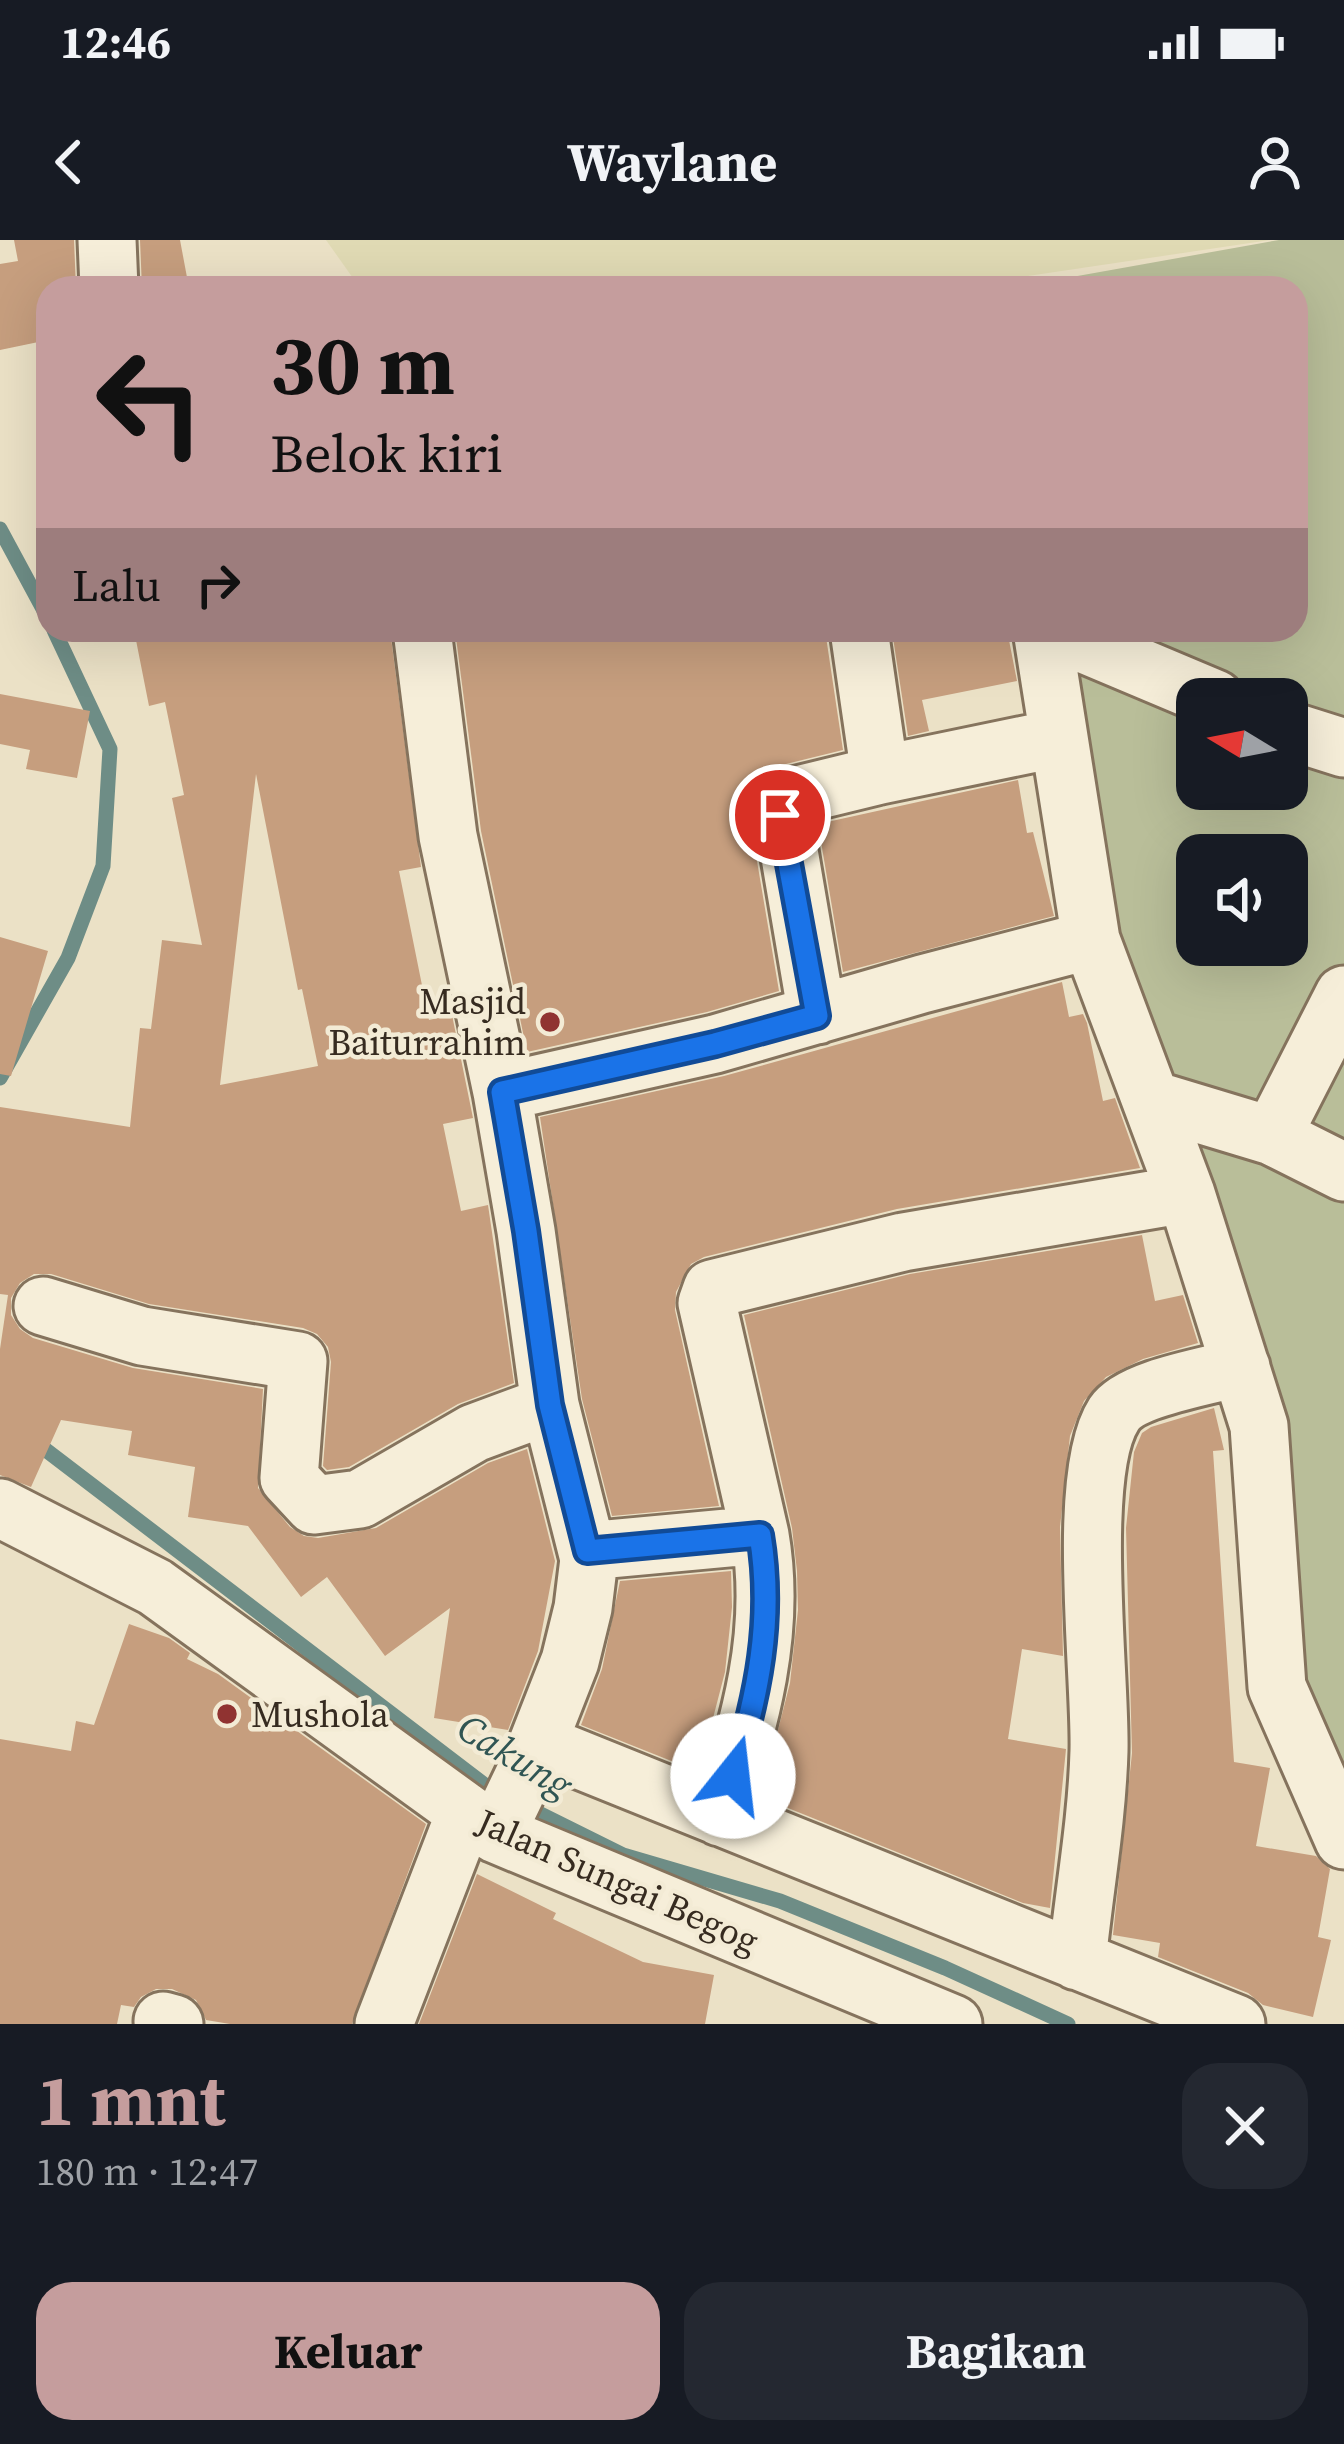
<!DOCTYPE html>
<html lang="id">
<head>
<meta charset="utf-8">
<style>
  :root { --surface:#171b24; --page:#242831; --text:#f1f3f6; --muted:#9ea1a6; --accent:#c59d9d }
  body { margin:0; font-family:"Source Serif 4",serif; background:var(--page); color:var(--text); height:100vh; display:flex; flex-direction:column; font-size:45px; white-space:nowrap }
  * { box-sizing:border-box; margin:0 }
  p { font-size:39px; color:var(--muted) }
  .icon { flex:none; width:66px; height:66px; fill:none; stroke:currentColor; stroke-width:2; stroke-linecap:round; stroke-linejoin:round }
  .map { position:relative; height:1784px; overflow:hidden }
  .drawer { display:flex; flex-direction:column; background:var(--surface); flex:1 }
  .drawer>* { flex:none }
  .hud { position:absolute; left:36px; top:36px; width:1272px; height:366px; border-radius:36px; box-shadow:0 12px 48px #0002; background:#c59d9d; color:#111; overflow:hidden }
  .needle { width:78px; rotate:280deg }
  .buttons { position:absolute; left:1176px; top:438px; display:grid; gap:24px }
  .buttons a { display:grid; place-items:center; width:132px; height:132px; border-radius:24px; background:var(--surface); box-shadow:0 12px 48px #0002; font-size:60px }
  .pin { position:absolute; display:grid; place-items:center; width:102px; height:102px; color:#fff; margin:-51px; border:6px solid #fff; border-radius:50%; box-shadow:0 3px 12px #0007 }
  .me { position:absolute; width:132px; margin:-66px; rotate:16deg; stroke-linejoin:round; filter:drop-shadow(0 0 9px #0008) }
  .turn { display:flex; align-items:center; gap:42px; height:252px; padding:0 36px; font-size:54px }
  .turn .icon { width:156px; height:156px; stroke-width:2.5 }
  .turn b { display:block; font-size:84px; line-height:102px }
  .then { display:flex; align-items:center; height:114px; padding:0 36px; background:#0003; gap:24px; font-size:45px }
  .round { display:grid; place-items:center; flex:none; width:126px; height:126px; border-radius:36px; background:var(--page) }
  .headline { display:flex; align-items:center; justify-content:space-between; height:204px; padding:0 36px }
  h1 { font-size:72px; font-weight:700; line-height:90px; color:var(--accent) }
  .primary-button { display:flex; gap:24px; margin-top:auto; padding:24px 36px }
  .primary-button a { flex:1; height:138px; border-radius:36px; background:var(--accent); color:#111; font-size:48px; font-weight:700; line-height:138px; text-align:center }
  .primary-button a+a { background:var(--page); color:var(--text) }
  .status { display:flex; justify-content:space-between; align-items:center; height:84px; padding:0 60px; background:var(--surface); direction:ltr }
  .status svg { height:33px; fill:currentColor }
  header { display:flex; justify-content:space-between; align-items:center; height:156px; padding:0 36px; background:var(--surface); font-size:54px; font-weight:700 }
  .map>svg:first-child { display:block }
  .farmland { fill:#e0dab4 }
  .cemetery { fill:#b9be99; fill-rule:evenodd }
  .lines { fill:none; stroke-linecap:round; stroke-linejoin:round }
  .stream { stroke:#6e8d86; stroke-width:15 }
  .building { fill:#c69e7e; fill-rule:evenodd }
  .minor-casing { stroke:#85735d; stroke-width:63 }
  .minor { stroke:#f6eed9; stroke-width:57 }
  .route-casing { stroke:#114b97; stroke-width:30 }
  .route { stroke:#1a73e8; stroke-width:21 }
  .poi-dot { fill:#903331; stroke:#f3ebd5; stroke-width:4.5 }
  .labels { text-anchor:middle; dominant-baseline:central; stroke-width:9; stroke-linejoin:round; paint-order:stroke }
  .poi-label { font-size:36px; fill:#362b20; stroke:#f3ebd5; text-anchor:end }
  .street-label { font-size:36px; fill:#362b20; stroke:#f3ebd5 }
  .water-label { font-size:39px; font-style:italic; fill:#305553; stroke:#f3ebd5 }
</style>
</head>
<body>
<div class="status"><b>12:46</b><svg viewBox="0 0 49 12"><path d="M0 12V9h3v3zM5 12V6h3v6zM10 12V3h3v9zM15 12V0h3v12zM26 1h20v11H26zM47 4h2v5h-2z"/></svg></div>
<header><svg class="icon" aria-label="back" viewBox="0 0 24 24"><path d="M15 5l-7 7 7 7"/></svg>Waylane<svg class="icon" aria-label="person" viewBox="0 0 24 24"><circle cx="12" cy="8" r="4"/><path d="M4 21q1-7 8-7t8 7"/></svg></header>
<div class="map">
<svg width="1344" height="1784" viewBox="0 0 1344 1784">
  <rect width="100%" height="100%" fill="#ebe1c6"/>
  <path class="farmland" d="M326,0H1270L948,48H360Z"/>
  <path class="cemetery" d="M1279,0H1344V1600L1277,1447L1259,1186L1091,700L1042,390H1296V48H1010ZM1197,459H1287V549H1197ZM1197,615H1287V705H1197Z"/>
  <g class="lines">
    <path class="stream" d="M0,289L48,378
      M0,838L68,718L103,626L110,509L54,390
      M0,1175L490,1549L623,1615L780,1661L945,1728L1068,1784"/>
  </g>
  <path class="building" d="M14,0H74L76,48H48V100L0,110V24L18,21Z
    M140,0H180L189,48H142Z
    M134,390H390L421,627L399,631L429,780L452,775L473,878L443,884L461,971L488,965L514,1143L458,1164L349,1227L327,1230L323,1226L331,1122L328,1107L317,1094L303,1088L149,1064L51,1034H34L20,1043L11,1058V1075L20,1089L33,1098L133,1128L263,1149L258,1248L290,1287L304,1296L318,1298L376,1288L488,1223L527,1209L555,1321L538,1411L508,1490L434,1478L450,1368L385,1416L327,1337L301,1357L248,1286L188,1277L195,1227L128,1215L132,1191L61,1180L31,1247L0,1235V1109L8,1055L0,1054V867L130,887L140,788L151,789L162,700L202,705L172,558L184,555L165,462L149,466ZM256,534L298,750L302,749L318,826L220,845Z
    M455,390H825L843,510L786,524L764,536L752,549L748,568L779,751L707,772L527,812L481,591Z
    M1007,390L1017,441L922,460L929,491L908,496L892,391Z
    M0,454L90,471L77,538L26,529L30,510L0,504Z
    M1018,540L1027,593L1033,592L1054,676L843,732L818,584Z
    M0,697L48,711L11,836L0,834Z
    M1062,742L1069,777L1083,774L1087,783L1103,861L1115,858L1140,928L897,969L704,1017L691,1024L676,1052L675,1070L719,1266L612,1276L582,1159L540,877L724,836Z
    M1142,995L1155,1061L1183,1055L1198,1103L1143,1119L1106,1137L1084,1161L1070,1196L1060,1287L1063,1416L1022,1409L1008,1499L1066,1509L1050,1668L1023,1663L761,1557L790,1443L798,1370L797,1331L792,1288L744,1075L910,1034Z
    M1214,1168L1224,1210L1213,1211L1234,1522L1270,1528L1256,1606L1316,1616L1330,1629L1318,1697L1331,1700L1313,1777L1263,1765L1248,1753L1158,1717L1160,1703L1113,1695L1132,1513L1126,1288L1134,1212L1142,1193L1151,1187Z
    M731,1331L732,1367L725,1432L699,1532L581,1485L602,1429L620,1341Z
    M129,1384L169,1398L190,1413L187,1419L218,1434L426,1584L352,1784H230L206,1780L196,1760L172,1749H156L141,1757L134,1767L121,1765L117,1784H0V1499L71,1511L76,1481L94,1485Z
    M477,1634L556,1673L553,1679L643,1722L714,1735L705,1784H419Z"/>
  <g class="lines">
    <g class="minor-casing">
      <path id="minor" d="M107,0L109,48
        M422,390L448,596L502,852L526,991L550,1165L589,1319L583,1368L570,1421L530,1523L496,1594
        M859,390L880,535L1059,498
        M1042,390L1091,700L1186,954L1259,1186L1277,1447L1344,1600
        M1051,390L1215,459
        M1287,490L1344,508
        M1344,755L1272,896L1344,932
        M817,775L781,564L794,556L880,535
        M502,852L715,804L922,744L1091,700
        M1153,860L1272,896
        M43,1066L142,1096L298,1121L289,1238L314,1265L360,1259L474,1193L550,1165
        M0,1268L155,1347L496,1594L953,1784
        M587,1311L760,1295L707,1063L712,1049L903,1002L1186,954
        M538,1503L1236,1784
        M720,1577C749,1483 777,1394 760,1295
        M1077,1721C1084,1652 1097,1581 1099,1511C1101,1435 1075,1234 1114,1174C1131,1148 1210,1136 1241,1127
        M163,1781L174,1784
        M384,1784L465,1574"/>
    </g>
    <use href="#minor" class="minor"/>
  </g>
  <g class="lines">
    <g class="route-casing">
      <path id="route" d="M733,1536C758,1456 774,1379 760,1295L587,1311L550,1165L526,991L502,852L715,804L817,776L780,575"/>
    </g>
    <use href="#route" class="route"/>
  </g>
  <g class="poi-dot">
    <circle cx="550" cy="782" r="12"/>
    <circle cx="227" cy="1474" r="12"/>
  </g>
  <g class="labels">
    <g class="poi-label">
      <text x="526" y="761">Masjid<tspan x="526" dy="41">Baiturrahim</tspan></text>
      <text x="251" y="1474" text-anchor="start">Mushola</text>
    </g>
    <g class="street-label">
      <text transform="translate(618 1641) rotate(24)">Jalan Sungai Begog</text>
    </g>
    <g class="water-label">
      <text transform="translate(515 1516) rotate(31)">Cakung</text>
    </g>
  </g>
</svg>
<div class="buttons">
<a><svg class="needle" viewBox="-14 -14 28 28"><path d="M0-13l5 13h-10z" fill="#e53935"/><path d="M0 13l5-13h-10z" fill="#9ea1a6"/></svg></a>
<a><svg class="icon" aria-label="sound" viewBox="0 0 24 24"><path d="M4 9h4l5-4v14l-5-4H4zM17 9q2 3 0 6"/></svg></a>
</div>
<div class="pin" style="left:780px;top:575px;background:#d93025"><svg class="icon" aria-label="arrive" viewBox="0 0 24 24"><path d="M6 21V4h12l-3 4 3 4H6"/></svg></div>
<svg class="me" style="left:733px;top:1536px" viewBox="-20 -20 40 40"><circle r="19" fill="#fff"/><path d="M0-13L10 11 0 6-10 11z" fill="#1a73e8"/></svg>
<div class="hud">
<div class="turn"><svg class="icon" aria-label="left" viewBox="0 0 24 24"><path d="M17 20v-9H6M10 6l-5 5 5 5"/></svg><div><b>30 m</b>Belok kiri</div></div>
<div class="then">Lalu<svg class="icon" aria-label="right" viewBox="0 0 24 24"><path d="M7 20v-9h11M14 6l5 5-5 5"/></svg></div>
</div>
</div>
<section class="drawer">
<div class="headline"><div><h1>1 mnt</h1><p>180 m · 12:47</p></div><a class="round"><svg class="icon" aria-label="close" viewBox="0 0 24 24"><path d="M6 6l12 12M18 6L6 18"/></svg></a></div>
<div class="primary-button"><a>Keluar</a><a>Bagikan</a></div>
</section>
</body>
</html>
